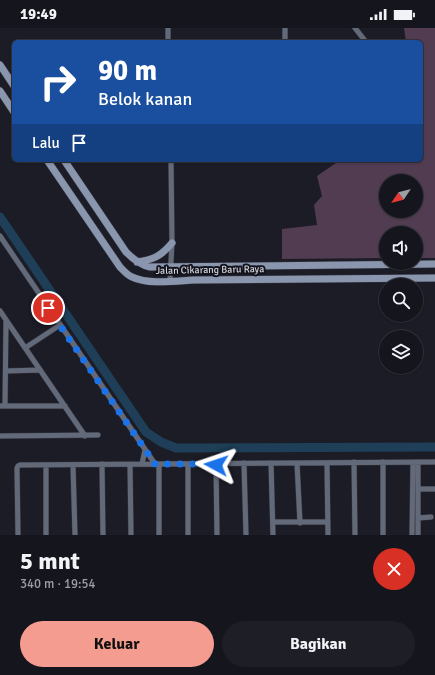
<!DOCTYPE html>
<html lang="id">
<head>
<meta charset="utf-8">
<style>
  :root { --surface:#15151d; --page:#1e1e26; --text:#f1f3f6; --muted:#9d9fa4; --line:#34343b; --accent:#f59c90 }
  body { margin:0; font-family:Signika,sans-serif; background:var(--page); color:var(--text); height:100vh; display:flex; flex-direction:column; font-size:15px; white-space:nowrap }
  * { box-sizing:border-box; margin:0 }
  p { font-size:13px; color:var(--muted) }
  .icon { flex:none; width:22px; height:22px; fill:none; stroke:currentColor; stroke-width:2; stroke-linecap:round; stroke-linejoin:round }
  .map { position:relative; height:507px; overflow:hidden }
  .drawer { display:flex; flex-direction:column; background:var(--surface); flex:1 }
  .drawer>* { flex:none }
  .banner { position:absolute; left:12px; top:12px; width:411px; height:122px; border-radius:6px; box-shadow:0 1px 3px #0004,0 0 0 1px var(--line); background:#1a4fa0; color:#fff; overflow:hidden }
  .needle { width:26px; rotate:235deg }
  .buttons { position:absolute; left:379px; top:146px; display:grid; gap:8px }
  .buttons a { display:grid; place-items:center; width:44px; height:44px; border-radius:50%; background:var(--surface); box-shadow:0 1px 3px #0004,0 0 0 1px var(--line); font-size:20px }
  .pin { position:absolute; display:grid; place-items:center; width:34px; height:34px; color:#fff; margin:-17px; border:2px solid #fff; border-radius:50%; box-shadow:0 1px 4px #0007 }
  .me { position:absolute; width:44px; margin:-22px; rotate:275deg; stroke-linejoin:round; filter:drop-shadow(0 0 3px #0008) }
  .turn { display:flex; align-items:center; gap:14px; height:84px; padding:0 20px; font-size:18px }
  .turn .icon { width:52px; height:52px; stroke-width:2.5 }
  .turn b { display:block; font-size:28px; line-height:34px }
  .then { display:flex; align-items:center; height:38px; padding:0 20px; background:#0003; gap:8px; font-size:15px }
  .round { display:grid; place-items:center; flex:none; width:42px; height:42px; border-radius:21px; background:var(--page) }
  .head { display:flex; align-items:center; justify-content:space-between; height:68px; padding:0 20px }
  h1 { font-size:24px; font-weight:800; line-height:30px }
  .action { display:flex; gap:8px; margin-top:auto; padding:8px 20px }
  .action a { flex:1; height:46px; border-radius:24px; background:var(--accent); color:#111; font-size:16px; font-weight:800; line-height:46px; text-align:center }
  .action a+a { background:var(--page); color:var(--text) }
  .status { display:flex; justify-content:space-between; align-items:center; height:28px; padding:0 20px; background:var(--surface); direction:ltr }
  .status svg { height:11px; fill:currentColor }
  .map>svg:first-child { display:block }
  .green { fill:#513c51; fill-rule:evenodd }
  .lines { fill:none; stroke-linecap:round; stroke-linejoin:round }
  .river { stroke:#1e3f57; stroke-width:9 }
  .minor-casing { stroke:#363640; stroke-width:6 }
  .secondary-casing { stroke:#363640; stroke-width:8 }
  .minor { stroke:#626a79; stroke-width:5 }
  .secondary { stroke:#8996ae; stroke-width:7 }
  .route { stroke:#1a73e8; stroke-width:7; stroke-dasharray:0 12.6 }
  .labels { text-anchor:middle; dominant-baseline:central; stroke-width:4; stroke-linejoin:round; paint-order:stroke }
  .street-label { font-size:10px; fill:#d3d3da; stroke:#13131d }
</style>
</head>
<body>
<div class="status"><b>19:49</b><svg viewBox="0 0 49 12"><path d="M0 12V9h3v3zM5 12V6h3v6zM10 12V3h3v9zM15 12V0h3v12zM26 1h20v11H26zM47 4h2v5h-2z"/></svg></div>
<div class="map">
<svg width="435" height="507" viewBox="0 0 435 507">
  <rect width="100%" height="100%" fill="#1c1c27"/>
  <path class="green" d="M404,0H435V230H416V205H386V230L282,231V201L317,197L314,177L322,168L317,148L336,135L335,132H421V14H406ZM386,153H416V183H386Z"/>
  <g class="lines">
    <path class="river" d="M0,189L146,404L161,414L176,420L435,419"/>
    <g class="minor-casing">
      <path id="minor" d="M168,0V14
        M285,0V14
        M355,0L366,14
        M0,208L155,436
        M170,253L172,215L171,132
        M0,283L85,408
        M25,320L60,297
        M6,343L40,342
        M0,378H65
        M5,378L6,293
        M0,408L98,407
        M354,434L355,507
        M383,434V507
        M244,435L246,507
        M271,435L273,507
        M297,435L300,495
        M327,435L328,507
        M102,436L103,507
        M130,436L131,507
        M142,436L145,422
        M159,436V507
        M188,436V507
        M216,436L217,507
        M46,437V507
        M73,437L75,507
        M418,461H435
        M418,490L431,489
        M273,494H328
        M18,507L17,440L18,438L20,437L435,434
        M412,507L413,434
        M418,507V434"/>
    </g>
    <g class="secondary-casing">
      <path id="secondary" d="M0,37L14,58
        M0,63L14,84
        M47,132L120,239C123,242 127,247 132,249C149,257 175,253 194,252L435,250
        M64,132L126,224C133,231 140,237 150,239L435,236
        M137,234C154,232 162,227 172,215"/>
    </g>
    <use href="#minor" class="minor"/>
    <use href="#secondary" class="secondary"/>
  </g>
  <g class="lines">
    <path class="route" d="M48,280L155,436H216V437"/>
  </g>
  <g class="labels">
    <g class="street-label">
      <text transform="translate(210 242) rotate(-1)">Jalan Cikarang Baru Raya</text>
    </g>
  </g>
</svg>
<div class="buttons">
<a><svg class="needle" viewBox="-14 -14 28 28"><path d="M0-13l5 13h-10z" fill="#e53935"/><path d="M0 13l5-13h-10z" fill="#9d9fa4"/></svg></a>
<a><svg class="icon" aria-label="sound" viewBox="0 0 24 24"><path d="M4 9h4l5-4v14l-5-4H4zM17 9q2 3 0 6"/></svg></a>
<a><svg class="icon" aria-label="search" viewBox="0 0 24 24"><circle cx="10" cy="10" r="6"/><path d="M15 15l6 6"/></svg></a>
<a><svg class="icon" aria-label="layers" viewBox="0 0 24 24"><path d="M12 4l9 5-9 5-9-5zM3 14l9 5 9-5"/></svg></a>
</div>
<div class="pin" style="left:48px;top:280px;background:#d93025"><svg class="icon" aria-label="arrive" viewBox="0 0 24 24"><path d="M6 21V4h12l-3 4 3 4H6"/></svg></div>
<svg class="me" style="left:216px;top:437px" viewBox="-20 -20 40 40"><path d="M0-17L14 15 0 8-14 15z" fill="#1a73e8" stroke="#fff" stroke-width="4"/></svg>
<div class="banner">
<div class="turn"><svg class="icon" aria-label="right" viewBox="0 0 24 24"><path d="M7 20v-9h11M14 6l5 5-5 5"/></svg><div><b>90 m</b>Belok kanan</div></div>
<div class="then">Lalu<svg class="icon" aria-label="arrive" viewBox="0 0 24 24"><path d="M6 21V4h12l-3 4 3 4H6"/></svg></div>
</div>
</div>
<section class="drawer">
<div class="head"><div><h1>5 mnt</h1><p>340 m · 19:54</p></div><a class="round" style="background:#d93025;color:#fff"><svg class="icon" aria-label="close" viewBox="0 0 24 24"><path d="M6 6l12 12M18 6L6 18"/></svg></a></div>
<div class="action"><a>Keluar</a><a>Bagikan</a></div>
</section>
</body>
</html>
